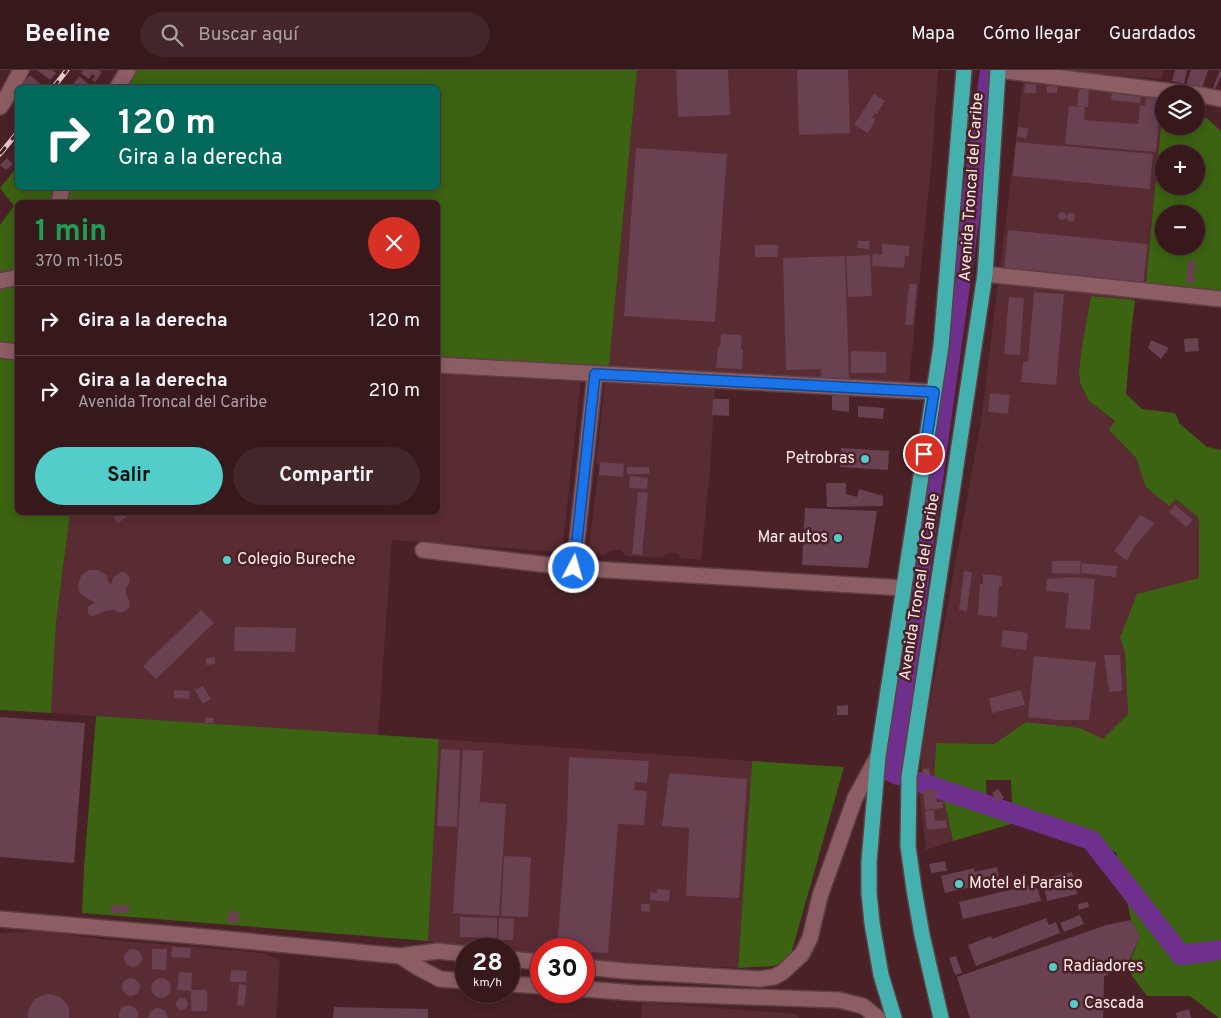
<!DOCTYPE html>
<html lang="es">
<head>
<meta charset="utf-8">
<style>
  :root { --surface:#37191c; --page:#422629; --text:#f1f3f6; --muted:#aaa0a3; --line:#51383b; --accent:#53cdca }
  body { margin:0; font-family:Overpass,sans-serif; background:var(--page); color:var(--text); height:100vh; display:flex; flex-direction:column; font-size:19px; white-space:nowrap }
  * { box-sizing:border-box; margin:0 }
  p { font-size:16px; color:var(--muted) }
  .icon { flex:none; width:28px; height:28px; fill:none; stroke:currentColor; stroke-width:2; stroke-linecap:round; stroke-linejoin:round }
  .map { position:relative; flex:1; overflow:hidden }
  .side { position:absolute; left:15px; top:130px; width:425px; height:315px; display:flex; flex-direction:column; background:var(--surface); border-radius:8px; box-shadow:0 2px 12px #0003,0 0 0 1px var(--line) }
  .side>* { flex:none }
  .top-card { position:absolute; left:15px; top:15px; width:425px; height:105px; border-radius:8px; box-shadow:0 2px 12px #0003,0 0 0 1px var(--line); background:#00695c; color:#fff; overflow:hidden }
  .fabs { position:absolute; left:1155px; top:15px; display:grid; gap:10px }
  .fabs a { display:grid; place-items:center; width:50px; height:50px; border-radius:50%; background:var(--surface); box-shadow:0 2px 12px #0003,0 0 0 1px var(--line); font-size:25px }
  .speed { position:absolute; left:455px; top:868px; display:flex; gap:10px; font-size:25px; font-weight:700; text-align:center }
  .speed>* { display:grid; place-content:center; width:65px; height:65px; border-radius:50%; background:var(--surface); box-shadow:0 2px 12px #0003,0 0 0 1px var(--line); line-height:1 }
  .speed small { font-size:12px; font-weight:400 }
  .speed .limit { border:8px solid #d22; background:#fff; color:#111 }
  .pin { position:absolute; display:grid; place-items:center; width:42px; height:42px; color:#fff; margin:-21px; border:2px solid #fff; border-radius:50%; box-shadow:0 1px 5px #0007 }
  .me { position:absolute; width:55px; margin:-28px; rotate:6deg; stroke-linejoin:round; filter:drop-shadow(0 0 4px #0008) }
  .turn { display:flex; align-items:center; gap:18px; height:105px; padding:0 20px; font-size:22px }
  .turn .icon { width:65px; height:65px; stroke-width:2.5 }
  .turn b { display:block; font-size:35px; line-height:42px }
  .round { display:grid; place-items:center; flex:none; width:52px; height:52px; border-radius:26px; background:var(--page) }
  .summary { display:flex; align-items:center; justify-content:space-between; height:85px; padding:0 20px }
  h1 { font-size:30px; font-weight:700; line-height:38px; color:#1e9e55 }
  .primary-button { display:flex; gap:10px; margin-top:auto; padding:10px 20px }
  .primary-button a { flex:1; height:58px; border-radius:30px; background:var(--accent); color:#111; font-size:20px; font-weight:700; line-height:58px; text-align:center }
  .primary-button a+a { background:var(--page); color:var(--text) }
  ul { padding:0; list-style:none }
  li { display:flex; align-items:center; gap:15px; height:70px; padding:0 20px; border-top:1px solid var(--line) }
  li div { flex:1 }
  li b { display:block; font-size:19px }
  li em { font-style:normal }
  header { display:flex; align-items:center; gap:30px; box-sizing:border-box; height:70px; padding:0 25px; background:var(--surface); border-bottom:1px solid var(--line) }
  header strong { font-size:24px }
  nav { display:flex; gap:28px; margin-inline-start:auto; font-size:18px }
  .search { width:350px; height:45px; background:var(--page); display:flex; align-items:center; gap:12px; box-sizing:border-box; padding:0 18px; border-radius:28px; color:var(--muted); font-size:19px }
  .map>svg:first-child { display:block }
  .built { fill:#592b32 }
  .green { fill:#3b6311; fill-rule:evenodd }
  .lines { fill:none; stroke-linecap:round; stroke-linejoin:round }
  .river { stroke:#6f308d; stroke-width:20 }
  .building { fill:#694151 }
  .minor-casing { stroke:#5f3e44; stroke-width:18 }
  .highway-casing { stroke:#5f3e44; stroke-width:18 }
  .minor { stroke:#8c5e63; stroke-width:15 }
  .highway { stroke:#45b1af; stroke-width:15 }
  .rail-casing { stroke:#e3cacc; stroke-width:5 }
  .rail { stroke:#492126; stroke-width:3; stroke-dasharray:9; stroke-linecap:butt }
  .route-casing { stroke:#114b97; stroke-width:12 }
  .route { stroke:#1a73e8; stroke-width:9 }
  .poi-dot { fill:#53cdca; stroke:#492126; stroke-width:2 }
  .labels { text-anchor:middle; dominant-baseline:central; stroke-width:5; stroke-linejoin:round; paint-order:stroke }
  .street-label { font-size:16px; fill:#ffe9ea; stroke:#492126 }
  .poi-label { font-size:16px; fill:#ffe9ea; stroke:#492126; text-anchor:start }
</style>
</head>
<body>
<header>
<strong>Beeline</strong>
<div class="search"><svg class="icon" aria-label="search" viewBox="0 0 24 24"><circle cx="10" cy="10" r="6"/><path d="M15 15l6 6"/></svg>Buscar aquí</div>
<nav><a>Mapa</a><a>Cómo llegar</a><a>Guardados</a></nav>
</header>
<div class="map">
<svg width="1221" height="948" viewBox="0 0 1221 948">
  <rect width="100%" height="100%" fill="#492126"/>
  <path class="built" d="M637,0H938L932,90L909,312L609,296Z
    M1053,0H1163L1162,9Z
    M1023,11L1164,24L1145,223H1136L1135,230L1091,226L1079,301L1080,313L1089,331L1115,352L1109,360L1136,388L1147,417L1169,436L1176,429L1200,448L1199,508L1137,525L1120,567L1125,583L1128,644L1103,670L1080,658L1026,652L994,674L936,673L934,711L944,730L953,771L926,780L919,722L923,671L981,351Z
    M438,304L581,312L562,482L392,470L378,666L51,643L56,553L70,443L438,442Z
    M605,312L715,319L710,400L701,490L681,488L677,483L667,484L661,488L626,486L621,480H611L605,485L588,483L599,395L596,393Z
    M439,669L752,691L738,898L611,891L584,889V879H541V885L509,882V879H475L448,876L428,871Z
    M38,861L120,871L196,877L263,883L280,890L276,948H0V863Z
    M642,932L796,944L799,948H641Z"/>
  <path class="green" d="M130,0H637L609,296L597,300L438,289V132H18V442L70,443L56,553L51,643L0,640V155L14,136L0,118L17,97L18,118H438V18L114,17Z
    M1164,24V56H1196V43L1208,49L1221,61V234L1145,223ZM1164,84H1196V116H1164ZM1164,144H1196V176H1164Z
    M1091,226L1135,230L1131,263L1126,324L1142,339L1175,343L1180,354L1207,377L1221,380V948H1219L1190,926H1147L1127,899L1140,866L1131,850L1116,782L1063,770L1041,753L1018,752L953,771L944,730L934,711L936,673L994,674L1026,652L1080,658L1103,669L1128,644L1125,583L1120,567L1137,524L1199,508V448L1176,429L1169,436L1146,417L1136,388L1109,360L1115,351L1089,331L1080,313L1079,301L1082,277ZM986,710H1011L1012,735L987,736Z
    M96,646L439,669L428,871L82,843L84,798Z
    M752,691L844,697L789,891L773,896L738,898Z"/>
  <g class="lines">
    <path class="river" d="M898,705L892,702L990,0
      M919,712L1091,770L1181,885L1221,880"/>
  </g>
  <path class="building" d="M37,0H52L56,3L50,10Z
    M83,0H99L102,2L95,12L92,10L95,6L92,4L89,9L81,3Z
    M676,0H728L730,45L678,47Z
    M797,0H848L850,63L799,65Z
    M1175,0H1187L1184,14L1172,11Z
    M1191,0H1208L1202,19L1186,15Z
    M1220,0H1221V8H1220L1215,19L1213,18Z
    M30,5L45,18H26L22,14Z
    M79,6L93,18H71Z
    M1025,14H1036V23H1024Z
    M1047,16H1057V23H1047Z
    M1079,17L1089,18L1088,37L1077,36Z
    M1112,21L1141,23L1140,33L1111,30Z
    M874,24L885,31L877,44L875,43L872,47L876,49L868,63L854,55Z
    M1146,26L1161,27L1156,82L1065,74L1069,36L1085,37L1084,50L1138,54L1140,36H1145Z
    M1018,57L1028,58L1027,68L1017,67Z
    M1016,72L1153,84L1150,119L1013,106Z
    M636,78L727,84L715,252L624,246Z
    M7,88L13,94L6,100L0,95Z
    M1058 146a4 4 0 1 1 8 0a4 4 0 1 1-8 0Z
    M1066.5 147a4.5 4.5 0 1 1 9 0a4.5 4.5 0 1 1-9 0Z
    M1008,160L1148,174L1143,214L1004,200Z
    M858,171H870L869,179L857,178Z
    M882,174L909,176V186H905L904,198L872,196L873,184L882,185Z
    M755,175H778V187H755Z
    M870,185L872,226L848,227L846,186Z
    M845,186L849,309L822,310L821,299L786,300L783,188Z
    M1188,191H1195L1194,213L1186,212Z
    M909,214H917L913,255H905Z
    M1034,222L1064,224L1056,315L1021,312L1023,292H1028Z
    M1009,227L1024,228L1020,285L1004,284Z
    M721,264L742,265L741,279H743L742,299L716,298L718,277H720Z
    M1198,268L1199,281L1185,282L1184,269Z
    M1151,270L1169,278L1161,289L1148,278Z
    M851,281L886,282V303H851Z
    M990,323L1010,325L1008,344L988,342Z
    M832,325L849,326V342L832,340Z
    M713,329H729V346L712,345Z
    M858,336L884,338L883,349L858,347Z
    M841,378L889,381L888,400L840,397Z
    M600,392L624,394L623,407L599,405Z
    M627,397H649V404H627Z
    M630,406L648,408L647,419L629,418Z
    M826,413H846V424L857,427L859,419L883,426V436L827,437Z
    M638,422L648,423L642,485L632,484Z
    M1175,435L1193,450L1186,457L1169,442Z
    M805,438L877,441L868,498L802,495Z
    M113,442H127L129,445L118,453L114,448L115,444Z
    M1140,445L1155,453L1134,477L1127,491L1114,481Z
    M1052,491H1081L1080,504L1052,503Z
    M1082,493L1117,496L1116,507L1081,503Z
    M88,500H97L102,502L107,506L108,511L113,516L112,512L113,507L120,503L123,502L127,504L129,507L130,512L126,518V523L127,527L130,532L129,538L126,541L120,543L114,540L105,541L96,545L91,546L88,543V537L90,535L95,533L82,525L79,522L78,514L81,506Z
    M964,501L972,502L967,541L959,540Z
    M983,504L1002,506V516L999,515L997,547L978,545L980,514H983Z
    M1070,507L1095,509L1090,560L1065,558L1069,523L1046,521L1047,509Z
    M201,540L214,553L156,609L143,596Z
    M235,557L296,558L295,582L234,581Z
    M1003,560L1028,563L1026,580L1001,577Z
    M1104,585H1120L1122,621L1109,622Z
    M1034,586L1096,592L1089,650H1059L1028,647Z
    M215,587V594L206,595V588Z
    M203,616L211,629L203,634L195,620Z
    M174,620L190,621L189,629L174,628Z
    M1021,620L1025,635L992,643L989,628Z
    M848,635V645H837V636Z
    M0,647L85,653L74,793L0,787Z
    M206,647L214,648L213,653H205Z
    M441,679L460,680L457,757L437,756Z
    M463,680L483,681L479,743L480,732L506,734L499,846L453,843Z
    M569,687L649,691L647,713L635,712L634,720L647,721L644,755L618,754L608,883L584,882V879H557L567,751Z
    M929,698L930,705L923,706V699Z
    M669,703L747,709L739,828L686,826L689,758L662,756Z
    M936,719L937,732H943V738L925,740L923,720Z
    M998,719L1004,728L997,732L992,723Z
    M934,740L935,751L946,750L947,758L927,760L925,741Z
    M504,786L531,787L528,847L501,846Z
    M945,791L947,801L931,803L929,794Z
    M997,797L999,806L993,808L994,812L945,823L941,806L974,798L975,802Z
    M1072,802L1077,824L1047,831L1042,809Z
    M1035,814L1037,820L1038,819L1041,831L963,849L959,832Z
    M657,819L670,820L669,832L650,830V822L657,823Z
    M1088,832L1089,837L1079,840L1078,834Z
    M641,834H650V842L641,841Z
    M111,835H129V843H111Z
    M229,841L239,842L238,853L227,852Z
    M1080,845L1084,854L1064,862L1060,853Z
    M460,847L497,848V868L460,867Z
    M499,848L514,849L513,870H498Z
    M1046,848L1049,855L1056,852L1060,863L976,896L968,875L991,866L992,869Z
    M1131,850L1140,866L1129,891L1104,907L1103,948H970L957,907L1106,855Z
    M172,877L191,878L190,888L171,887Z
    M124 888a9 9 0 1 1 18 0a9 9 0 1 1-18 0Z
    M152,879H167L166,900L152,899Z
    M956,886L962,903L955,905L949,888Z
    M231,900L247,901L246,912H230Z
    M179,902L192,903L191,921L192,920H207V941H191V921L177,920Z
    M122 917a9 9 0 1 1 18 0a9 9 0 1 1-18 0Z
    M151 918a10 10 0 1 1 20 0a10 10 0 1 1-20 0Z
    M239,914L247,915L244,936L237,935Z
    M47,924L54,925L60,927L65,932L69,938V948H28V941L31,935L35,929L41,926Z
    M176 934a6 6 0 1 1 12 0a6 6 0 1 1-12 0Z
    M129,935L132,936L137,940L138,943V948H119V943L120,940L122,937Z
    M334,937L428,939V948H333Z
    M156,938H159L165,941L168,948H148L150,942Z
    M1189,939L1191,948H1177L1176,943Z"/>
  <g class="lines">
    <g class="minor-casing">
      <path id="minor" d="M998,0L1192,24
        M117,18L128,0
        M1196,24L1221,29
        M0,37L6,28L21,0
        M59,132L62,118
        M985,204L1221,229
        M0,211L15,208L18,206
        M0,280L18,282
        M438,295L934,322
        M423,480L574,498L904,518
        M574,498L595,304
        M0,849L206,867L400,886L438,881L466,884
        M400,886L417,897L440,909L466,911
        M509,889L541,892
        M584,897L625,901L759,909L774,907L783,902L802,884L810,868L820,826L855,728L878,686
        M509,914L541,916
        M584,919L636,923L839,930L863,936L878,948"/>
    </g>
    <g class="highway-casing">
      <path id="highway" d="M894,948L881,905L872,853L869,823V792L878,686L941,276L964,0
        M941,948L922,865L914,819L908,776L909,707L985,204L998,0"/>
    </g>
    <use href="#minor" class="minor"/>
    <use href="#highway" class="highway"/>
    <g class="rail-casing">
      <path id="rail" d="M53,18L67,0
        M0,84L18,62"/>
    </g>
    <use href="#rail" class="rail"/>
  </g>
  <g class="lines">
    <g class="route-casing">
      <path id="route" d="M574,498L595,304L934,322L924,384"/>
    </g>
    <use href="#route" class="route"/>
  </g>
  <g class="poi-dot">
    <circle cx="865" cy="389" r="5"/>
    <circle cx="838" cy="468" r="5"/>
    <circle cx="227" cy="490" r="5"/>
    <circle cx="959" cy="814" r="5"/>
    <circle cx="1053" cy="897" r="5"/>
    <circle cx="1074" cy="934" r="5"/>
  </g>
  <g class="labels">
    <g class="street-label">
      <text transform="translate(972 117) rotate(-86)">Avenida Troncal del Caribe</text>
      <text transform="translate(920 517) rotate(-81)">Avenida Troncal del Caribe</text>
    </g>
    <g class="poi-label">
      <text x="855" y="389" text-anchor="end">Petrobras</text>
      <text x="828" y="468" text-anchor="end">Mar autos</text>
      <text x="237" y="490">Colegio Bureche</text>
      <text x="969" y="814">Motel el Paraiso</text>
      <text x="1063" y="897">Radiadores</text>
      <text x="1084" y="934">Cascada</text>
    </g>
  </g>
</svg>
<div class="fabs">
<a><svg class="icon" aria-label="layers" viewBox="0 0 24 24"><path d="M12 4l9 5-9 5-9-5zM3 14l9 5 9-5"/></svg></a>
<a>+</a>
<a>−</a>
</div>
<div class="speed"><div>28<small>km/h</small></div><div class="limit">30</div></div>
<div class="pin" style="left:924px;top:384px;background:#d93025"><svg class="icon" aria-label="arrive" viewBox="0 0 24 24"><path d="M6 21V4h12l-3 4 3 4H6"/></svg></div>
<svg class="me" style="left:574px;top:498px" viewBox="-20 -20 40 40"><circle r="17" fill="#1a73e8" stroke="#fff" stroke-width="3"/><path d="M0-11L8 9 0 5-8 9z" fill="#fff"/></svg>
<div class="top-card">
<div class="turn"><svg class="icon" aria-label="right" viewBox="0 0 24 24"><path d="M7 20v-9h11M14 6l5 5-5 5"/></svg><div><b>120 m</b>Gira a la derecha</div></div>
</div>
<section class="side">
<div class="summary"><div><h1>1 min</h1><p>370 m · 11:05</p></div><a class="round" style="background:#d93025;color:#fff"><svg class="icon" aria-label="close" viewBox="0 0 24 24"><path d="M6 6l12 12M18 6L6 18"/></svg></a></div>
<ul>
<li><svg class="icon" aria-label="right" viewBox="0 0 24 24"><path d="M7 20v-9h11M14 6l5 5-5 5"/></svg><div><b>Gira a la derecha</b></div><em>120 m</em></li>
<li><svg class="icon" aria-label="right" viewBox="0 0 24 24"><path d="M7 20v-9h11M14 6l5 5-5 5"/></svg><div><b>Gira a la derecha</b><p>Avenida Troncal del Caribe</p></div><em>210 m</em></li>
</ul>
<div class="primary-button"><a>Salir</a><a>Compartir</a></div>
</section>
</div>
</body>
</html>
